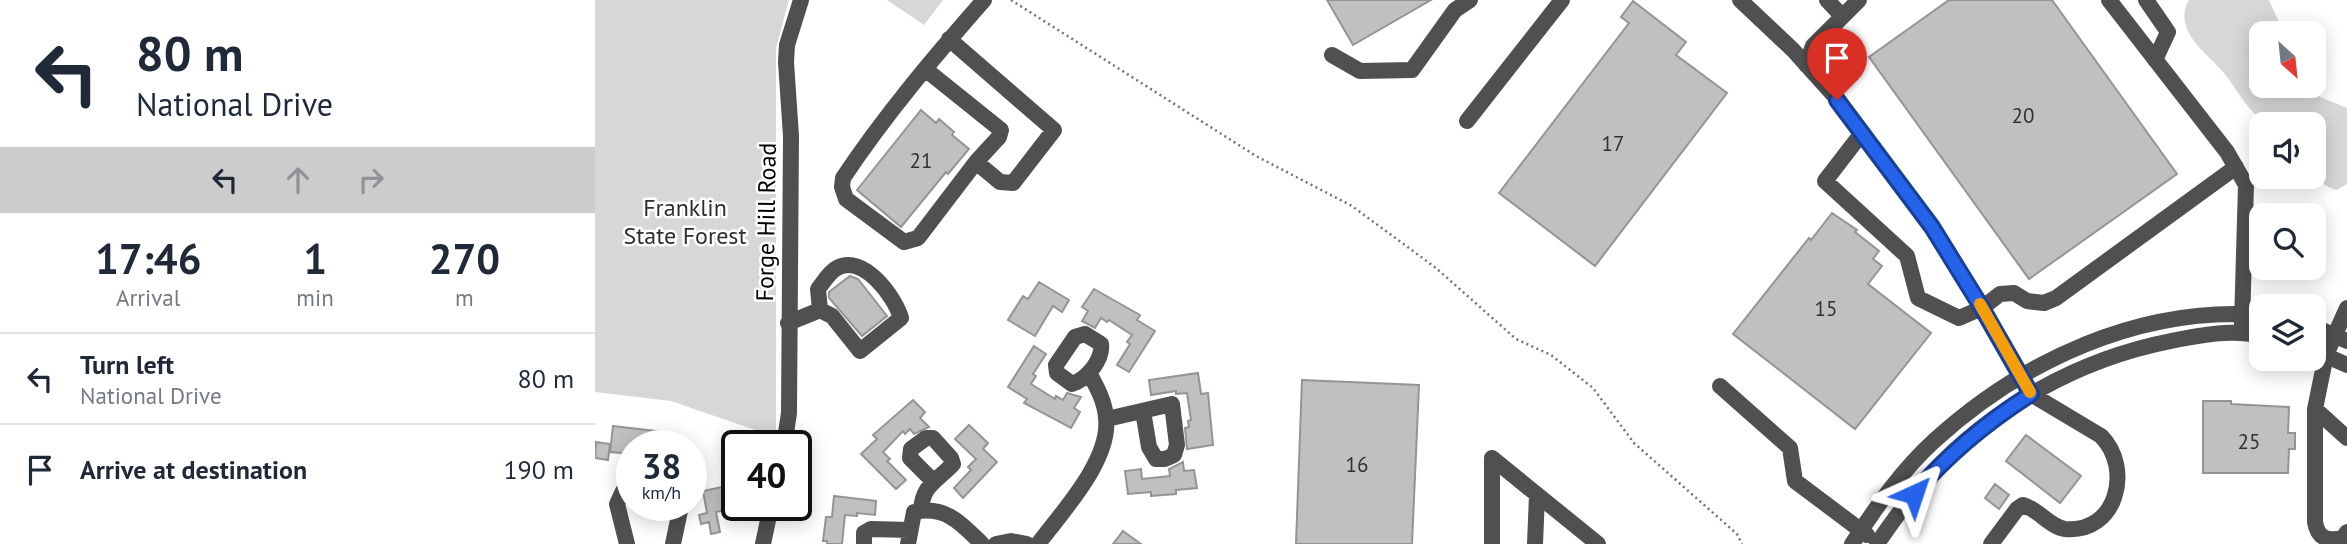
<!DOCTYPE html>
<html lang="en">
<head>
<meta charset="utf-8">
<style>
  :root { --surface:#fff; --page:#f2f2f3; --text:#1f2937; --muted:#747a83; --line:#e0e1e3 }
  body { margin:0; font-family:"PT Sans",sans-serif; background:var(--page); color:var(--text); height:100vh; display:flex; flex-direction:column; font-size:26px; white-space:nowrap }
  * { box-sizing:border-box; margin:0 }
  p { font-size:23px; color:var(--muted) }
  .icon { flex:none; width:38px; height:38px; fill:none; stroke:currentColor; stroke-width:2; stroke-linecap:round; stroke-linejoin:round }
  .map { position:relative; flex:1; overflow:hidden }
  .details { display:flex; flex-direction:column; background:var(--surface); width:595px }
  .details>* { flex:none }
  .banner { background:#fff; color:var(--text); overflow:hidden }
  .needle { width:46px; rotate:153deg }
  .controls { position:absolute; left:1654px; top:21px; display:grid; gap:14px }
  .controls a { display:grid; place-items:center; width:77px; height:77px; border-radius:14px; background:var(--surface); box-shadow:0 4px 18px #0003; font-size:35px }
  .speed { position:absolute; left:21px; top:430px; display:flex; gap:14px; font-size:35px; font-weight:700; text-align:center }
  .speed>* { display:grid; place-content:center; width:91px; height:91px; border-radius:50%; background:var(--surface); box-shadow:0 4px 18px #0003; line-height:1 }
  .speed small { font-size:18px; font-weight:400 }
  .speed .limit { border:4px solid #111; border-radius:10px; background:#fff; color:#111 }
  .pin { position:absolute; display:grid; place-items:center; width:60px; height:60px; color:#fff; margin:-72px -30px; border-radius:50% 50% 50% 0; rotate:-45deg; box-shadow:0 0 7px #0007 }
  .pin .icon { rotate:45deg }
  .me { position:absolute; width:77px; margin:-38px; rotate:42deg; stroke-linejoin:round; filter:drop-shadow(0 0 5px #0008) }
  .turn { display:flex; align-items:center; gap:24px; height:147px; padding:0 21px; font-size:32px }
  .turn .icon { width:91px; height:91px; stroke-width:2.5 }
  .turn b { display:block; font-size:49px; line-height:60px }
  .lanes { display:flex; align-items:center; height:66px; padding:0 21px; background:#0003; justify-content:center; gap:35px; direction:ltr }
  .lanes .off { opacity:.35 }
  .eta { display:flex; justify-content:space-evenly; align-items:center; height:119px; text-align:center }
  .eta b { font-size:42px; font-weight:700; line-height:49px }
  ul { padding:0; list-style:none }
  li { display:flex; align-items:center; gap:21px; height:91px; padding:0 21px; border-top:2px solid var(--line) }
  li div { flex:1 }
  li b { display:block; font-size:26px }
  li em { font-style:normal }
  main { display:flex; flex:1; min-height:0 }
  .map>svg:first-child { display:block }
  .green { fill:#d7d7d7 }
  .building { fill:#c0c0c0; stroke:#949494; stroke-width:2 }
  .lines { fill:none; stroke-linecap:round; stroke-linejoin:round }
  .path { stroke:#727272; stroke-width:2.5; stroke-dasharray:2 3.5; stroke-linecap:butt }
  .minor { stroke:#505050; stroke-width:16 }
  .route-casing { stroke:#184099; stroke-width:18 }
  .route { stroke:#2563eb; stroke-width:12 }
  .slow { stroke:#f59e0b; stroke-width:12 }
  .labels { text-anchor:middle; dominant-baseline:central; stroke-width:5; stroke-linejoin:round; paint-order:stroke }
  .number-label { font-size:21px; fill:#303030 }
  .park-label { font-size:24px; fill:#2e2e2e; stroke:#fff }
  .street-label { font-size:24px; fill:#000; stroke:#fff }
</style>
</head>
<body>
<main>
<section class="details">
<div class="banner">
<div class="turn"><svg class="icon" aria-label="left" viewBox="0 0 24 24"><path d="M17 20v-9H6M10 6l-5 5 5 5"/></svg><div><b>80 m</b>National Drive</div></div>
<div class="lanes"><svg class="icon" aria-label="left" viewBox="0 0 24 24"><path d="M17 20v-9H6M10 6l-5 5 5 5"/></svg><svg class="icon off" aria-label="ahead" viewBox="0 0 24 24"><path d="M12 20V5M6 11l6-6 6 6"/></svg><svg class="icon off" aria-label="right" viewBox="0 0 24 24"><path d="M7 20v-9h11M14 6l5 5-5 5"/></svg></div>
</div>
<div class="eta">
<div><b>17:46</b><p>Arrival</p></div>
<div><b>1</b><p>min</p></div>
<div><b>270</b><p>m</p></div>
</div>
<ul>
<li><svg class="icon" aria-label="left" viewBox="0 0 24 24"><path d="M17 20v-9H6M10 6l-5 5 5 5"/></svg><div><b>Turn left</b><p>National Drive</p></div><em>80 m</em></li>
<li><svg class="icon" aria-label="arrive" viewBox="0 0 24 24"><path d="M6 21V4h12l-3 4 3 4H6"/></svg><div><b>Arrive at destination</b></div><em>190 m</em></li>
</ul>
</section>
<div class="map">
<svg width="1752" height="544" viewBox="0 0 1752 544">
  <rect width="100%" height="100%" fill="#fff"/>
  <path class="green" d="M0,0H194L181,48V437L76,401L0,392Z
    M292,0H348L329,25Z
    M1594,0H1674L1689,33H1666V86H1718L1719,70L1725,97L1752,108V184L1742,190C1731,188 1724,181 1719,172L1718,124C1708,124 1684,127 1675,124C1655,117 1641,87 1628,72C1617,59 1600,47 1593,31C1588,20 1588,10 1594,0Z"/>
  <path class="building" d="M732,0H836L758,45Z
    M1354,0H1457L1582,174L1434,279L1274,57Z
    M1038,1L1091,42L1081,55L1132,93L1000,266L904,193L1034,23L1026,17Z
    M326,110L341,123L344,119L359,132L357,135L374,149L353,174L351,172L306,227L262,190Z
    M1237,213L1262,230L1260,232L1284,251L1278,259L1287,266L1273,284L1336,333L1260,429L1138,334L1214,238L1216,240Z
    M255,276L263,279L292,316L267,336L234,298V292Z
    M444,282L474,300L467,312L458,306L440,336L413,320L428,296L433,299Z
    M499,289L545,315L542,320L560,331L534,372L522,365L535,344L532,342L537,335L514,320L512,322L506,318L500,328L487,321L493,311L487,307Z
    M439,346L451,354L438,374L441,376L436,384L460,399L461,396L468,400L472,393L486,397L479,408L485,412L476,428L429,403L432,399L413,387Z
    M603,373L606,394L613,393L618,445L592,449L590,428L594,427L593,421L596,420L592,393L581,394V391L556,395L554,380Z
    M707,380L824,385L817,544H701Z
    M318,400L330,412L325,418L334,427L319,434L315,429L310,434L308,431L288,452L295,459L292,461L311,480L301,489L266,454L282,439L278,435Z
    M1608,401H1636V404L1694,407L1693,433H1700V449H1694L1693,473H1608Z
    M374,425L393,443L388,449L402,462L368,498L359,488L376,470L373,467L381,459L360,439Z
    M18,426L77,433L78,446H37V454L15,452Z
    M1431,435L1486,476L1465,503L1411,461Z
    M1,442L15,444L13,460L0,458Z
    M588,462L589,471L599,470L602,488L581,490V494L556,496V492L533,494L530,471L546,469L547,479L575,476L574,469Z
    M1400,484L1414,495L1404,509L1390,498Z
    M132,486L137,509L121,512L125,532L116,534L114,522L106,524L104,515L112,513L108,491Z
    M239,496L281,501L280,515L262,513V516L250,515L247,544H232V541H228L231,517H237Z
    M528,531L546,544H518Z"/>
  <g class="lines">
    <path class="path" d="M416,0L661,156L757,206L841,268L921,339L956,355L998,388L1039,443L1142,534L1147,544"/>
    <path class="minor" d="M1145,0L1198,50L1243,100L1337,227L1384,304L1436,394L1506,436C1538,468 1522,534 1470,529C1455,527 1443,509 1428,505L1422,509L1396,544
      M1232,0L1247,16
      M1514,0L1632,152L1651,185L1647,324
      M1551,0L1573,32L1560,60
      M354,39L459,130L418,183L405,182L381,162L323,238L309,242L251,199L247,187L248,178C290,115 339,57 389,0
      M737,55L765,71L817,70L860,10L875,0
      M1211,65L1218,46L1264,0
      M330,69L406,130L404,137L381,162
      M872,121L967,0
      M1267,133L1230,181L1312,256L1323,298L1364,318L1387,308L1405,294L1419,293L1432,301L1449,303L1461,298L1641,167
      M1752,308L1731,355L1720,409V522C1723,539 1732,541 1748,538L1752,532
      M193,323L225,310L237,316L265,351L306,318C300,297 268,253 242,268C234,272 228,283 223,289L225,310
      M1718,326L1752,341
      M490,334L506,344C508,360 492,379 477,384L462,373L461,365L480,337Z
      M1718,350L1752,365
      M1125,386L1195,448L1200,481L1272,535
      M1720,409L1752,438
      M512,419L577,404L582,445L579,455L570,459H561L554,447L548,411
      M189,446L194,413L196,136L191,62L192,45L206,0
      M897,458L1003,544
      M897,458V544
      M326,511C327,485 342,481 358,464L356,458L338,438H331L316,449L315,458L338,481
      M32,544L22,504L28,491L37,487
      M78,544L86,506
      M168,544L176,506
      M269,544V533L276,529L315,530
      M313,544L319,512C351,505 367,524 387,544
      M401,544L416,541L432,544
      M443,544C467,512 516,460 511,418C510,402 502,387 494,373
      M940,544L942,495
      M1257,544C1281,507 1307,470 1340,440C1428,360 1546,306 1666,315
      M1282,544C1298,521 1314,497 1334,476C1398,407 1484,359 1576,341C1606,335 1636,329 1666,336"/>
  </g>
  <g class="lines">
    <g class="route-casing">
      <path id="route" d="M1242,100L1337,227L1384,303L1436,394C1392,422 1353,454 1319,494"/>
    </g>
    <use href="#route" class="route"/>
    <path class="slow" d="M1385,304L1435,392"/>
  </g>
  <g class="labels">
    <g class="number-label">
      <text x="1428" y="115">20</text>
      <text x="1018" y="143">17</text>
      <text x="326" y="160">21</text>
      <text x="1231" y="308">15</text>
      <text x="1654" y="441">25</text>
      <text x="762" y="464">16</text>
    </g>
    <g class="park-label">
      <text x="90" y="207">Franklin<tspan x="90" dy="28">State Forest</tspan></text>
    </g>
    <g class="street-label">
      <text transform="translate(171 222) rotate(-89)">Forge Hill Road</text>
    </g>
  </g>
</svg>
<div class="controls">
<a><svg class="needle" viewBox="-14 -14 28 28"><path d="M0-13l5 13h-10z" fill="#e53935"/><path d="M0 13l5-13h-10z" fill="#747a83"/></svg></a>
<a><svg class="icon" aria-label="sound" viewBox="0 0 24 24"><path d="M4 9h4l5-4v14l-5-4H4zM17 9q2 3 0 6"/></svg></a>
<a><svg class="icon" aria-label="search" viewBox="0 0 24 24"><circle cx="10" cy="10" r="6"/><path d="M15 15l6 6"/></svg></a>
<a><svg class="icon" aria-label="layers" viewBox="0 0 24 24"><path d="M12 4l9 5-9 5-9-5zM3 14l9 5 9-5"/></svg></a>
</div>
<div class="speed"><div>38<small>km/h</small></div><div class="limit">40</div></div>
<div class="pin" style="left:1242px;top:100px;background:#d93025"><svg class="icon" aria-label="arrive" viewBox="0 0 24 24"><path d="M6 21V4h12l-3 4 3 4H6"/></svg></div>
<svg class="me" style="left:1319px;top:494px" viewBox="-20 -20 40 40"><path d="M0-17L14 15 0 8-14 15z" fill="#2563eb" stroke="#fff" stroke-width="4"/></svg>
</div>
</main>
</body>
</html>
